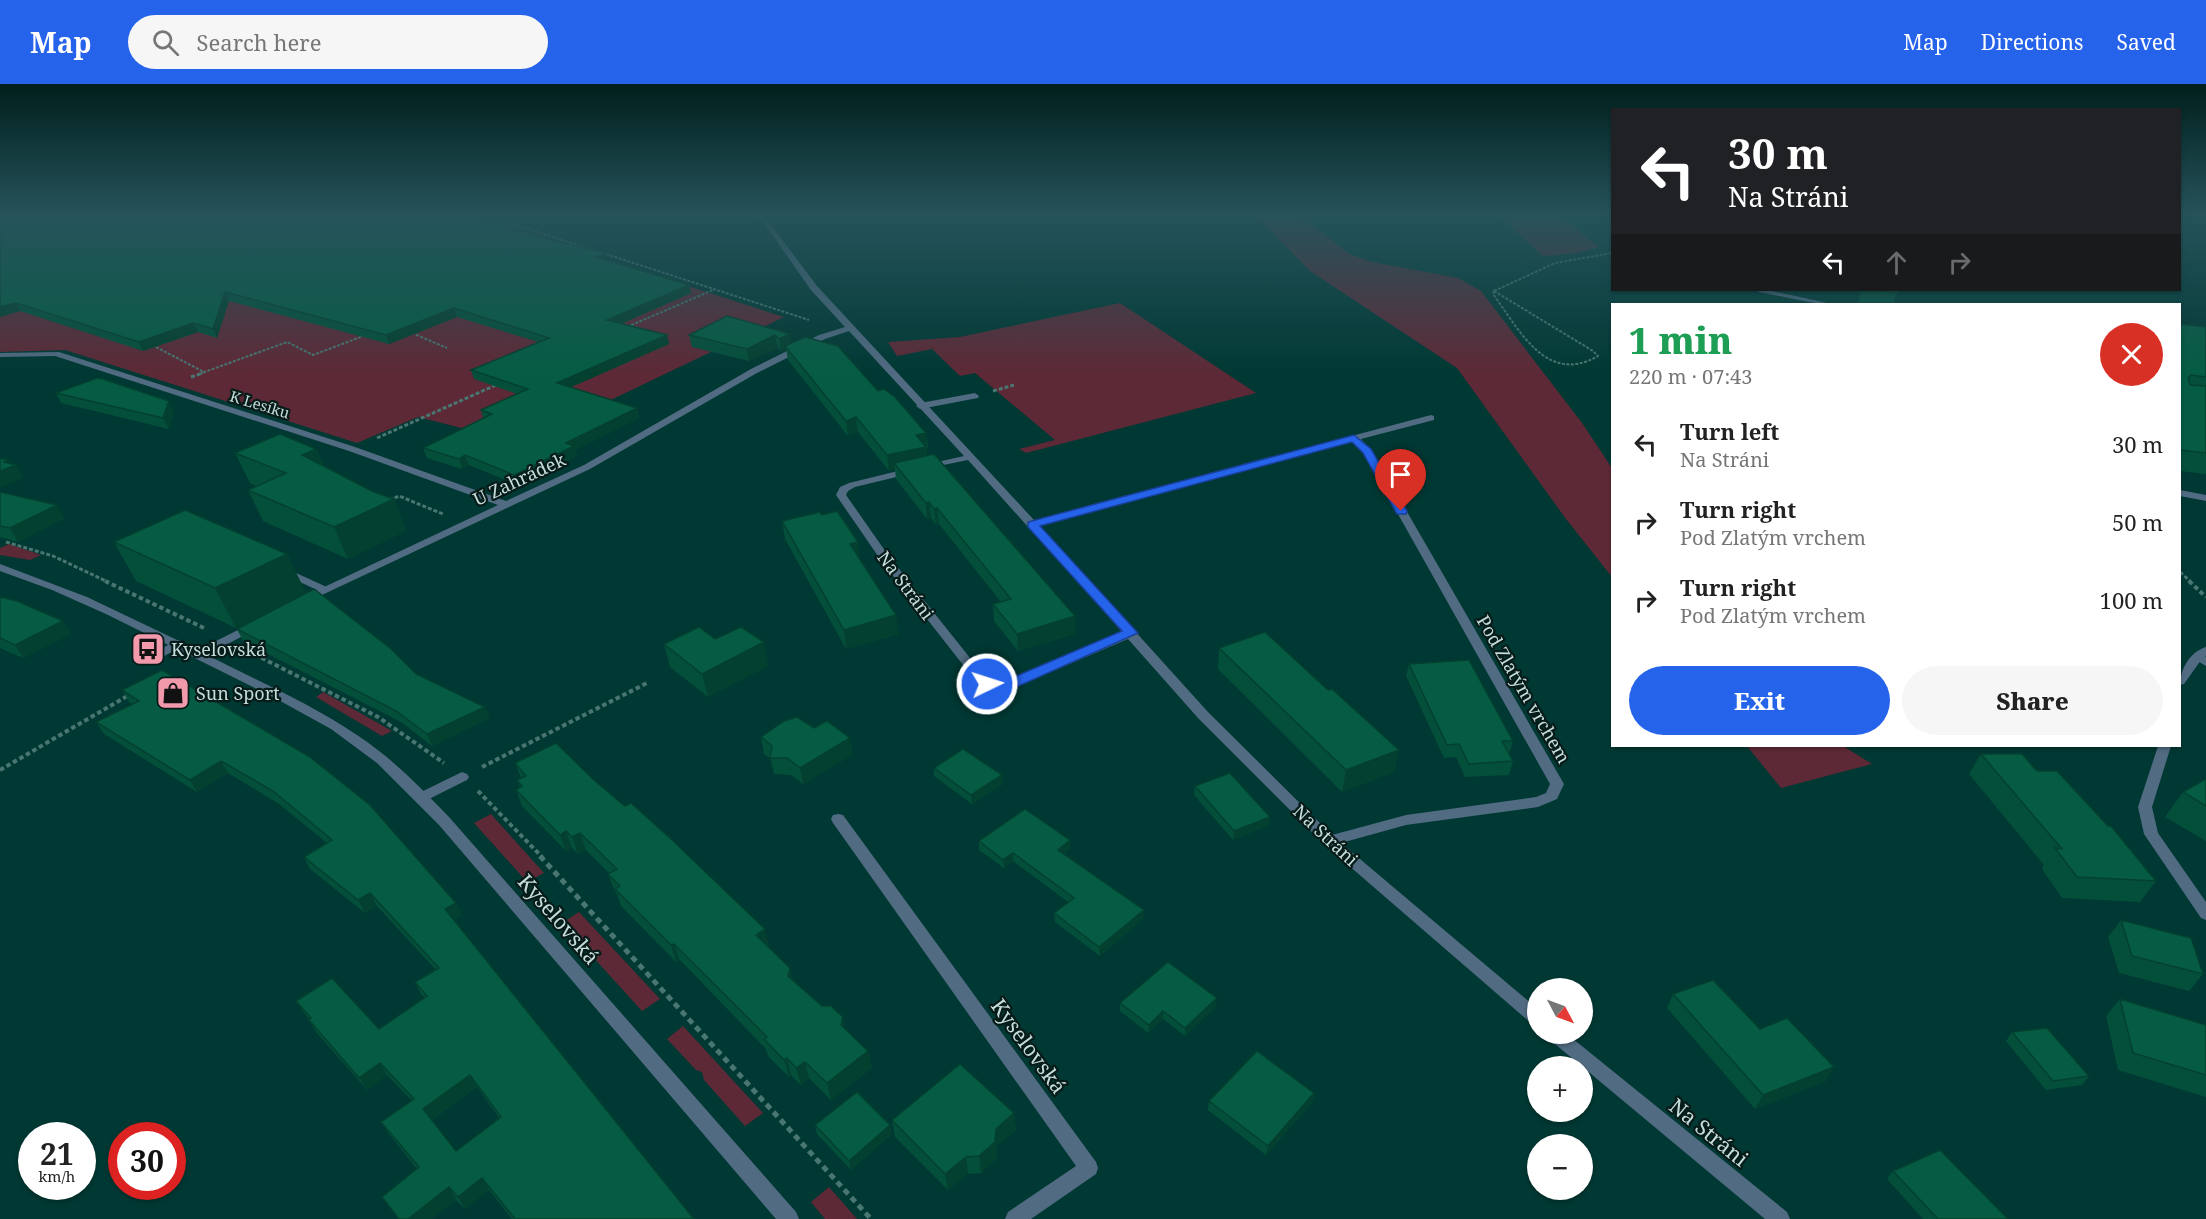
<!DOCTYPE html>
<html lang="en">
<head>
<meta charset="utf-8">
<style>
  :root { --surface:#fff; --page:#f6f6f6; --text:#222; --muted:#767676; --accent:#2563eb }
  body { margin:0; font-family:"Noto Serif",serif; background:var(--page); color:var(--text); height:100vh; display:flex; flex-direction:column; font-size:22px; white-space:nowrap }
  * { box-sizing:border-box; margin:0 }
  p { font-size:20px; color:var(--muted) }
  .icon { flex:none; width:33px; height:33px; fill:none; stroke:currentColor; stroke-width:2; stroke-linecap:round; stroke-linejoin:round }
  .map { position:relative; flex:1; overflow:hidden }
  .sheet { position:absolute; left:1611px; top:219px; width:570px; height:444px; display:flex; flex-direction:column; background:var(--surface); border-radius:0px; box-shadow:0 2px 4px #0004 }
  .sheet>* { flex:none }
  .hud { position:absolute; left:1611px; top:24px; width:570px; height:183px; border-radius:0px; box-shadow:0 2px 4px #0004; background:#202124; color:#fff; overflow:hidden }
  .needle { width:39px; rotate:131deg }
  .controls { position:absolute; left:1527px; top:894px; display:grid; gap:12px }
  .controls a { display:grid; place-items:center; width:66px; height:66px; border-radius:50%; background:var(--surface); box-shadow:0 2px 4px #0004; font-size:30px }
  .speed { position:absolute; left:18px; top:1038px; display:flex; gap:12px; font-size:30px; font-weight:700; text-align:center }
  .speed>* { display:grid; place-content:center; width:78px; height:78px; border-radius:50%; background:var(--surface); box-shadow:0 2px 4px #0004; line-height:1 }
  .speed small { font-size:15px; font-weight:400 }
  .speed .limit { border:9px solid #d22; background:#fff; color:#111 }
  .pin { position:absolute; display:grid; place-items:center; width:51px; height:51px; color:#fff; margin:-62px -26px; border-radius:50% 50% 50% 0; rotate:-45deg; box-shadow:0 0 6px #0007 }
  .pin .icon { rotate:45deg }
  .me { position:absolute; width:66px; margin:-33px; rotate:86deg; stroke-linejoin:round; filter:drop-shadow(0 0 4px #0008) }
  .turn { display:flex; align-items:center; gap:21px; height:126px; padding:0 18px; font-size:27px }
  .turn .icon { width:78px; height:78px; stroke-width:2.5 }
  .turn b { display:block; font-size:42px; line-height:51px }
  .lanes { display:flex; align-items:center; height:57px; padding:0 18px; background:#0003; justify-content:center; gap:30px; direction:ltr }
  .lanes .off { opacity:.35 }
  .round { display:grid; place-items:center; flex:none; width:63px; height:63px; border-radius:32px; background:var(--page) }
  .headline { display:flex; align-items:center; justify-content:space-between; height:102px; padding:0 18px }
  h1 { font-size:36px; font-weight:800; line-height:45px; color:#1e9e55 }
  .primary-button { display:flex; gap:12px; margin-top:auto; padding:12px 18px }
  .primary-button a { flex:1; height:69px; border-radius:36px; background:var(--accent); color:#fff; font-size:24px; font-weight:800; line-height:69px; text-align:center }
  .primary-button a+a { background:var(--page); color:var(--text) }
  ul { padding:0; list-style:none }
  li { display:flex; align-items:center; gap:18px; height:78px; padding:0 18px }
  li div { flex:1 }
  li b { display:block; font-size:22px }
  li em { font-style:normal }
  header { display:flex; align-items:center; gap:36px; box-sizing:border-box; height:84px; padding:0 30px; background:var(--accent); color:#fff }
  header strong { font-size:28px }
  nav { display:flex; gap:33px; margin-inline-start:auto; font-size:21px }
  .search { width:420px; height:54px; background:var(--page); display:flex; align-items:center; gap:15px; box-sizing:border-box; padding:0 21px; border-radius:33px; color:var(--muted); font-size:22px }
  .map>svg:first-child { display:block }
  .green { fill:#5e2936 }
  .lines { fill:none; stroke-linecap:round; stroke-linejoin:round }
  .path-far3 { stroke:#497671; stroke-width:2; stroke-dasharray:3 1.5; stroke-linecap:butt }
  .path-far2 { stroke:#497671; stroke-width:3; stroke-dasharray:4 2; stroke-linecap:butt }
  .path-far1 { stroke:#497671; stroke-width:4; stroke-dasharray:4.5 3; stroke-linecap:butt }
  .path { stroke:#497671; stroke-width:5; stroke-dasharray:6 4.5; stroke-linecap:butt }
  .lane { fill:#516b82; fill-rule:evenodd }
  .street { fill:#516b82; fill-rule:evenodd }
  .wall { fill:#044f3a; fill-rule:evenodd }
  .shaded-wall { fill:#04402f }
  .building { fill:#055c43; stroke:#04402f; stroke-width:1.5; fill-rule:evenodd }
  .route { fill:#2563eb; stroke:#184099; stroke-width:1.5 }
  .labels { text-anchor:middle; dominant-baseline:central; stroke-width:4.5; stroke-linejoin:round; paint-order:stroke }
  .far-street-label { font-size:15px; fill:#c4ddda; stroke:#071b19 }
  .street-label { font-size:18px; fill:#c4ddda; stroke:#071b19 }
  .poi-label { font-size:18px; fill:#c4ddda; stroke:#071b19; text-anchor:start }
  .near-street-label { font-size:21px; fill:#c4ddda; stroke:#071b19 }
</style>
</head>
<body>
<header>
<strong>Map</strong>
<div class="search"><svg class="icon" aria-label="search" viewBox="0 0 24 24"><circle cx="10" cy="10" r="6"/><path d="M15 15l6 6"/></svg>Search here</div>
<nav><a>Map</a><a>Directions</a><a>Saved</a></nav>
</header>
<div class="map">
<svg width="2206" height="1135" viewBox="0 0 2206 1135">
  <rect width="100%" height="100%" fill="#003833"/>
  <path class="green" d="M0,132H471L784,233L521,359L418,333L357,359L65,266L0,268Z
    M1256,132H1301L1349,170L1372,178L1458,194L1481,207L1582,339L1612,384V493L1566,435L1457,284L1310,187Z
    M1499,132H1560L1599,163L1577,169L1543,172Z
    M1120,219L1256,309L1026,369L1019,365L1055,356L975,289L960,292L932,265L897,272L888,258L960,253Z
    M9,460L41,471L30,476L0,471V464Z
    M323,608L392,647L382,652L316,613Z
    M1747,662H1843L1872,680L1781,704Z
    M491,730L544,789L527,798L474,739Z
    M579,828L660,915L642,927L562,839Z
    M683,942L763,1029L745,1042L704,996L702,988L696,986L667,955Z
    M829,1103L857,1135H825L811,1118Z"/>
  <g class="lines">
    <path class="path-far3" d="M488,132L590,165
      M606,170L809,236
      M1494,207L1593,267L1598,272C1546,302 1519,245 1493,210Z
      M1494,207L1555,179L1612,169
      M627,243L713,206
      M412,249L447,264
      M152,261L204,288
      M199,290L287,258L313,271L366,251"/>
    <path class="path-far2" d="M191,293L203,289
      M993,307L1014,301
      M377,354L496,301
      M389,416L399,412L443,430
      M6,458L53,472L108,498
      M2180,488L2191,498"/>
    <path class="path-far1" d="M105,497L204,544
      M2189,497L2206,513
      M248,567L378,633L444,679
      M482,683L647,599
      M0,686L129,611
      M478,707L542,773"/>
    <path class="path" d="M540,772L871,1135"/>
    <path class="lane" d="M1756,206H1767L1832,220H1819L1759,208Z
      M975,309L979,312L978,314L920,325L916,322L920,319Z
      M2180,406L2206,411V417L2180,412Z
      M285,484L329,504L331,506L325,509L321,508L281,489L280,487L281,485Z
      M177,556L181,557L183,560L181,563L149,580L145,581L139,577Z
      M2197,569L2206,573V582L2191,573Z
      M462,688L467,690L469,693L467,696L427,716H417L415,713L417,710Z"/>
    <path class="street" d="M753,132H760L768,137L817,202L1034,436L1431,331L1434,332V336L1361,355L1372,367L1564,700L1557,715L1538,723L1406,741L1341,759L1538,925V942L1532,940L1325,761L1198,634L1128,555L1013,604L996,606L978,600L880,475L836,411L840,403L849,399L910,384L913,385V389L855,403L848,407L846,411L888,471L986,594L997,598L1007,597L1122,548L968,376L924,385V381L964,372L849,247L825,255L757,289L590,385L307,518L303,517L301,515L303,513L498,421L349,367L55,272L0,273V269L59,268L355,363L506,417L584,381L751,285L819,251L845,243L811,206L764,139ZM1352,358L1363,368L1550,700L1546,709L1536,713L1406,731L1332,751L1208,628L1039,441Z
      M0,480L87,513L198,566L250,540H258L260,542L258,544L207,571C258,597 310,619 357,651C392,674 420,703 449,733L796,1128L799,1135H776L439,741L377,679L331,645L273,613L106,530L52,506L0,487Z
      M2206,563V572L2201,576L2184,600L2180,601C2180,585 2190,568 2206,563Z
      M2158,662H2171L2152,723L2158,749L2206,818V836L2201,834L2144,750L2138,723Z
      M838,730L843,731L1096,1078L1098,1084L1096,1090L1031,1135H1005L1008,1128L1076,1082L833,739L831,735L833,731Z
      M1547,950H1567L1787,1128L1790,1135H1765L1549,955Z"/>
  </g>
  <path class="wall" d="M0,132L518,144L519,148L609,177L689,201L691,209L621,240L667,251L669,260L571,303L639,334L575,366L577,372L518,401L469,381L462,385L427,374L423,364L483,334L481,326L517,310L474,295L471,286L538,258L457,233L389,260L229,217L217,254L198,248L143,267L20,227L0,233Z
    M1861,206H1898L1893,220H1858Z
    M2180,240L2206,243V390L2180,387Z
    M790,250L791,259L878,307L926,349L928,364H927V372L1075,550L1018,567L994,537L993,520L1001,518L939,440L936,441L931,434L927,435L896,395L895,386L889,387L858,348L848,352L788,276L786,265L781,268L778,264L749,277L692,263L689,251Z
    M56,309L174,328L169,345L61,319Z
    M316,365L324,382L374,408L394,415L406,447L348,475L263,437L248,406L256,402L250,399L235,369Z
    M0,408L65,434L18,458L0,453Z
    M822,431L860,475L899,550L846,565L785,455L782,437Z
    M114,458L287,470L306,509L236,544L136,497Z
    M0,513L71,550L23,574L0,564Z
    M237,545L416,590L490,634L432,662L401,638L243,557Z
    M715,555L764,558L768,582L708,613L670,583L664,560Z
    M1219,564L1394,688L1342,708L1218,585Z
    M1409,580L1513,657L1509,670L1513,677L1509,691L1465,693L1456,673L1444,674L1406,592Z
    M162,586L456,819L462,831L454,836L694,1135H512L489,1106L465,1125L456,1116L431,1135H398L382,1113L417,1085L389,1050L381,1038L412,1017L387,991L367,1006L316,948L309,935L304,929L296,917L379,945L425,914L421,910L415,898L435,885L377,822L365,829L310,785L304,773L327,759L279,720L228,689L197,708L104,650L96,638L132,620L129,618L122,606ZM477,1003L499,1034L456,1067L432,1036Z
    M814,644L853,670L803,700L791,691L774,690L770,674L764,670L761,653Z
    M1981,670L2037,687L2156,797L2140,818L2062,814L2042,785L2044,781L1969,690Z
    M515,679L769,862L768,863L793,896L868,967L872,984L831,1016L809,994L801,1001L791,991L789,993L768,972L766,965L680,876L676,878L621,822L617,810L614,806L608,790L609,789L586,766L578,770L572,764L566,767L522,722L516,706L520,703L517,696L521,694Z
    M934,684L1002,691L1003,700L972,720L934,692Z
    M2206,695V757L2165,733L2183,708Z
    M1195,702L1269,741L1233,756L1194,711Z
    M1070,756V765L1064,770L1143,835L1100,872L1055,838L1054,829L1068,818L1013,777L1004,784L979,766V757Z
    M2121,836L2203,890L2189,907L2119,889L2108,853Z
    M1673,910L1760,945L1826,997L1755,1025L1667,924Z
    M2120,915L2206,941V1013L2118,986L2106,932Z
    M1120,919L1216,923L1185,952L1163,935L1148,949L1120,927Z
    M2012,948L2089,992L2082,1001L2046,1006L2006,957Z
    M1314,1009L1313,1018L1266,1071L1208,1026L1209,1017Z
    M1014,1029L1016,1046L997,1062V1074L981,1089L968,1090L948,1106L895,1053L892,1036Z
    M815,1041L892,1050L851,1086L817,1050Z
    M1893,1087L2008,1135H1923L1887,1095Z"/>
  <path class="shaded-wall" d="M607,169L609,177L596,173Z
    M689,201L691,209L609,245L607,236Z
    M225,208L229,217L217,254L213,245Z
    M16,219L20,227L0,233V223Z
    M454,224L457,233L389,260L386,251Z
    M193,239L198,248L143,267L139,258Z
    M790,250L792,262H785L786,265L781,268L779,255Z
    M667,251L669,260L560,308L557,299Z
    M775,251L778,264L749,277L747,265Z
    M169,317L174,328L169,345L163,334Z
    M637,324L639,334L575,366L577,372L518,401L514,391L566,359Z
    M856,333L858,348L848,352L846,337Z
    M926,349L928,378L894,379L895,386L889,387L887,371L916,351Z
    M316,365L329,395L302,371Z
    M465,371L469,381L462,385L459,375Z
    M8,376L12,382L16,381L24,394L0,404V387L4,378Z
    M394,415L406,447L348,475L334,443Z
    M929,418L931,434L927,435L926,419Z
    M57,421L65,434L18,458L10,444Z
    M937,424L939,440L936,441L934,425Z
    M858,458L860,476L850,460Z
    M287,470L306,509L236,544L215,504Z
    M896,531L899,550L846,565L844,546Z
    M1075,532V550L1018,567L1017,550Z
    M63,537L71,550L23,574L15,561Z
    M764,558L768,582L708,613L702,590Z
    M485,623L490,634L432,662L427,650Z
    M850,654L853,670L803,700L800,684Z
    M1399,666L1394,688L1342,708L1346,686Z
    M221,677L228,689L197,708L190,696Z
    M1002,691L1003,700L972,720L971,711Z
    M1270,733L1269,741L1233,756L1234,747Z
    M566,747L572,764L566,767L560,751Z
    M580,749L586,766L578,770L572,753Z
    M1070,756V765L1058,774V766Z
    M1013,769V777L1004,784L1003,776Z
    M370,809L377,822L365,829L358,816Z
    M456,819L462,831L451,837L445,825Z
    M1144,826L1143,835L1100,872L1099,863Z
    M765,845L769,862L760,868L756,851Z
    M674,860L680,876L676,878L671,861Z
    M790,884L794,901L788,892Z
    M1217,914L1216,923L1185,952V944Z
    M1163,927V935L1148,949L1149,941Z
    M843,933L846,949L841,941Z
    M868,967L872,984L831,1016L827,999Z
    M787,974L791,991L789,993L784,976Z
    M805,978L809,994L801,1001L796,984Z
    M380,979L387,991L367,1006L359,994Z
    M1834,983L1826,997L1755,1025L1763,1011Z
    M470,991L477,1003L430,1037L423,1025Z
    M1314,1009L1313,1018L1266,1071L1268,1062Z
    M1014,1029L1016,1046L997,1062V1074L981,1089L979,1072L996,1045Z
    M890,1041L892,1050L851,1086L849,1077Z
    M966,1073L968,1090L948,1106L945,1090Z
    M482,1094L489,1106L465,1125L458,1113Z
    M449,1103L456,1116L431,1135H408Z"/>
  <path class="building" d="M0,132H476L518,144L511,146L607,169L596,173L689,201L607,236L667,251L557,299L637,324L566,359L574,362L514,391L465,371L459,375L423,364L492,330L481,326L528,305L471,286L549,254L454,224L386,251L225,208L213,245L193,239L139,258L16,219L0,223Z
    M1877,206H1898V209Z
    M727,232L790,250L779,255L775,251L747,265L689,251Z
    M2180,240L2206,243V293L2191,291L2188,294L2190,301L2206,302V369L2180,366Z
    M805,253L838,262L878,307L884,305L895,313L926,349L916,351L926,363L887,371L856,333L846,337L785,262Z
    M97,294L103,295L169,317L163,334L56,309Z
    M280,350L316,365L302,371L374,408L394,415L334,443L248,406L286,389L235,369Z
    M934,370L1075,532L1017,550L993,520L1011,515L937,424L934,425L929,418L926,419L894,379Z
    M0,374L8,376L4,378L16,381L0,387Z
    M0,408L57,421L10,444L0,442Z
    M185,426L287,470L215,504L114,458Z
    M837,427L858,458L850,460L896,531L844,546L782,437L820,428L822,431Z
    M314,505L390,564L416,590L485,623L427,650L396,627L237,545Z
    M0,513L17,517L63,537L15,561L0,554Z
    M699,543L715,555L741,543L764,558L702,590L664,560Z
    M1265,548L1328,606L1332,605L1399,666L1346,686L1219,564Z
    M1469,576L1513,657H1502L1513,677L1469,680L1459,660L1447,661L1409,580Z
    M162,586L310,673L370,721L456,819L445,825L694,1135H515L482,1094L458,1113L449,1103L408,1135H399L382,1113L419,1083L381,1038L414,1015L380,979L359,994L309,936L311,934L296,917L332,894L379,945L427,912L415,898L439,884L370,809L358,816L304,773L332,756L273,707L221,677L190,696L96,638L139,617L122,606ZM470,991L501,1033L456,1067L423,1025Z
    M797,633L814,644L827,637L850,654L800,684L787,674H770L772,662L761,653L784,637Z
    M556,659L595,697L625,722L631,719L670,754L765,845L756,851L790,884L788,892L822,922H831L843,933L841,941L868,967L827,999L805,978L796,984L787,974L784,976L764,955L767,953L674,860L671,861L615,805L620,802L608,790L617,785L580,749L572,753L566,747L560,751L516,706L522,702L517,696L526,692L515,679Z
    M963,665L1002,691L971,711L934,684Z
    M1981,670H2022L2037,687H2057L2108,742H2111L2156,797L2077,793L2055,764L2062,765Z
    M1230,689L1270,733L1234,747L1195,702Z
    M2206,695V722L2183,708Z
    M1025,725L1070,756L1058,766L1144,826L1099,863L1054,829L1074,814L1013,769L1003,776L979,757Z
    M2121,836L2191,854L2203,890L2132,872Z
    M1168,878L1217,914L1185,944L1163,927L1149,941L1120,919Z
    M1713,896L1760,945L1787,934L1834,983L1763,1011L1673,910Z
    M2120,915L2206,941V991L2133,969Z
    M2047,944L2089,992L2053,997L2012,948Z
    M1257,967L1314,1009L1268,1062L1209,1017Z
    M960,980L1014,1029L996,1045L995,1058L979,1072L966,1073L945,1090L892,1036Z
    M857,1008L890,1041L849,1077L815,1041Z
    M1940,1066L2008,1135H1938L1893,1087Z"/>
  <linearGradient id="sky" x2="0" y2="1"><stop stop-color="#001f1c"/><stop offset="0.45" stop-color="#26535b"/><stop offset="1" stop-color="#26535b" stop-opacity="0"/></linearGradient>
  <rect width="2206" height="291" fill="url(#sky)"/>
  <path class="route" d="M1354,351L1371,365L1407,427L1406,430H1397L1363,369L1352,358L1040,442L1138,549L1014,604H982V597L1007,596L1122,547L1028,443V438Z"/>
  <defs>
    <g id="bus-square" transform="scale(1.725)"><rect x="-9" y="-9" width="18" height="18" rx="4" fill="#f29aac" stroke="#071b19"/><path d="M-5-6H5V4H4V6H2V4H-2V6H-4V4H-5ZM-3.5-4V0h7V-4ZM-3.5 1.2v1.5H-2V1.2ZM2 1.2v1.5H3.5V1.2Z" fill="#111"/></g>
    <g id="shop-square" transform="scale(1.725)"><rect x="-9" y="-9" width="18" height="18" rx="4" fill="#f29aac" stroke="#071b19"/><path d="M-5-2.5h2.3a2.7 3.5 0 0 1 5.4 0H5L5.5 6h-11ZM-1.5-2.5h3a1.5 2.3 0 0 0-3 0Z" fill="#111"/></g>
  </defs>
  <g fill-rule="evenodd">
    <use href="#bus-square" x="148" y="565"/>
    <use href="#shop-square" x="173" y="609"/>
  </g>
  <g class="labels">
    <g class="far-street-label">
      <text transform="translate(260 320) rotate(17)">K Lesíku</text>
    </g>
    <g class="street-label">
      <text transform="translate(519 395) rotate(-25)">U Zahrádek</text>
      <text transform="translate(906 501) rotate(53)">Na Stráni</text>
      <text transform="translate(1524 605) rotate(60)">Pod Zlatým vrchem</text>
      <text transform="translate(1326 751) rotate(43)">Na Stráni</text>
    </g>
    <g class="poi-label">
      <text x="171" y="565">Kyselovská</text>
      <text x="196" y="609">Sun Sport</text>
    </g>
    <g class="near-street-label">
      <text transform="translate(559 835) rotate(49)">Kyselovská</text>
      <text transform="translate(1029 962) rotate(54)">Kyselovská</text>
      <text transform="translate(1709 1048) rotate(39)">Na Stráni</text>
    </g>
  </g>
</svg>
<div class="controls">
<a><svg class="needle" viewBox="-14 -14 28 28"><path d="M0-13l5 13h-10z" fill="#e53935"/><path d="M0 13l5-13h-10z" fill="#767676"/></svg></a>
<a>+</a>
<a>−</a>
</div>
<div class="speed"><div>21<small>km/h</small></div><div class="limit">30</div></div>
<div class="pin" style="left:1401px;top:427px;background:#d93025"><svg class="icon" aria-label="arrive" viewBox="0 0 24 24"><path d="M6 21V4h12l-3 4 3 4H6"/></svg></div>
<svg class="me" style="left:987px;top:600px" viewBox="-20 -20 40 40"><circle r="17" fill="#2563eb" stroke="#fff" stroke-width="3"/><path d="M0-11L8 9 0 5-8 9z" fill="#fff"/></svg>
<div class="hud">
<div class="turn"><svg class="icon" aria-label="left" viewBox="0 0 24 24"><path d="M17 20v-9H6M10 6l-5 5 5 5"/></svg><div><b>30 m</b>Na Stráni</div></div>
<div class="lanes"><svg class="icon" aria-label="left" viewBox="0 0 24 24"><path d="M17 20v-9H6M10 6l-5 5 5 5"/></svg><svg class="icon off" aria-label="ahead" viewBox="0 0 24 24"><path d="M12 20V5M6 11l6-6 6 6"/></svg><svg class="icon off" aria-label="right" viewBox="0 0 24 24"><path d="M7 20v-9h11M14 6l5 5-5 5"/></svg></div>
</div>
<section class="sheet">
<div class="headline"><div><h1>1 min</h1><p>220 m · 07:43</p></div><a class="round" style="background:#d93025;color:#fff"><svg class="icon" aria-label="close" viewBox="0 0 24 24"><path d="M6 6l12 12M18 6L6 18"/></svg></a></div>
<ul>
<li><svg class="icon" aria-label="left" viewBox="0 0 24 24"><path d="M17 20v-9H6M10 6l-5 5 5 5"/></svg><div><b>Turn left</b><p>Na Stráni</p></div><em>30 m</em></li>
<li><svg class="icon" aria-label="right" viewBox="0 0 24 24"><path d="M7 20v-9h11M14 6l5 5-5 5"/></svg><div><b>Turn right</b><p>Pod Zlatým vrchem</p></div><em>50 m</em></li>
<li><svg class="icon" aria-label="right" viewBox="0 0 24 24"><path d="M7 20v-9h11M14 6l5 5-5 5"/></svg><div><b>Turn right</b><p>Pod Zlatým vrchem</p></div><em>100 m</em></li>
</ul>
<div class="primary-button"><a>Exit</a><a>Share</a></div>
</section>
</div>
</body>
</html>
